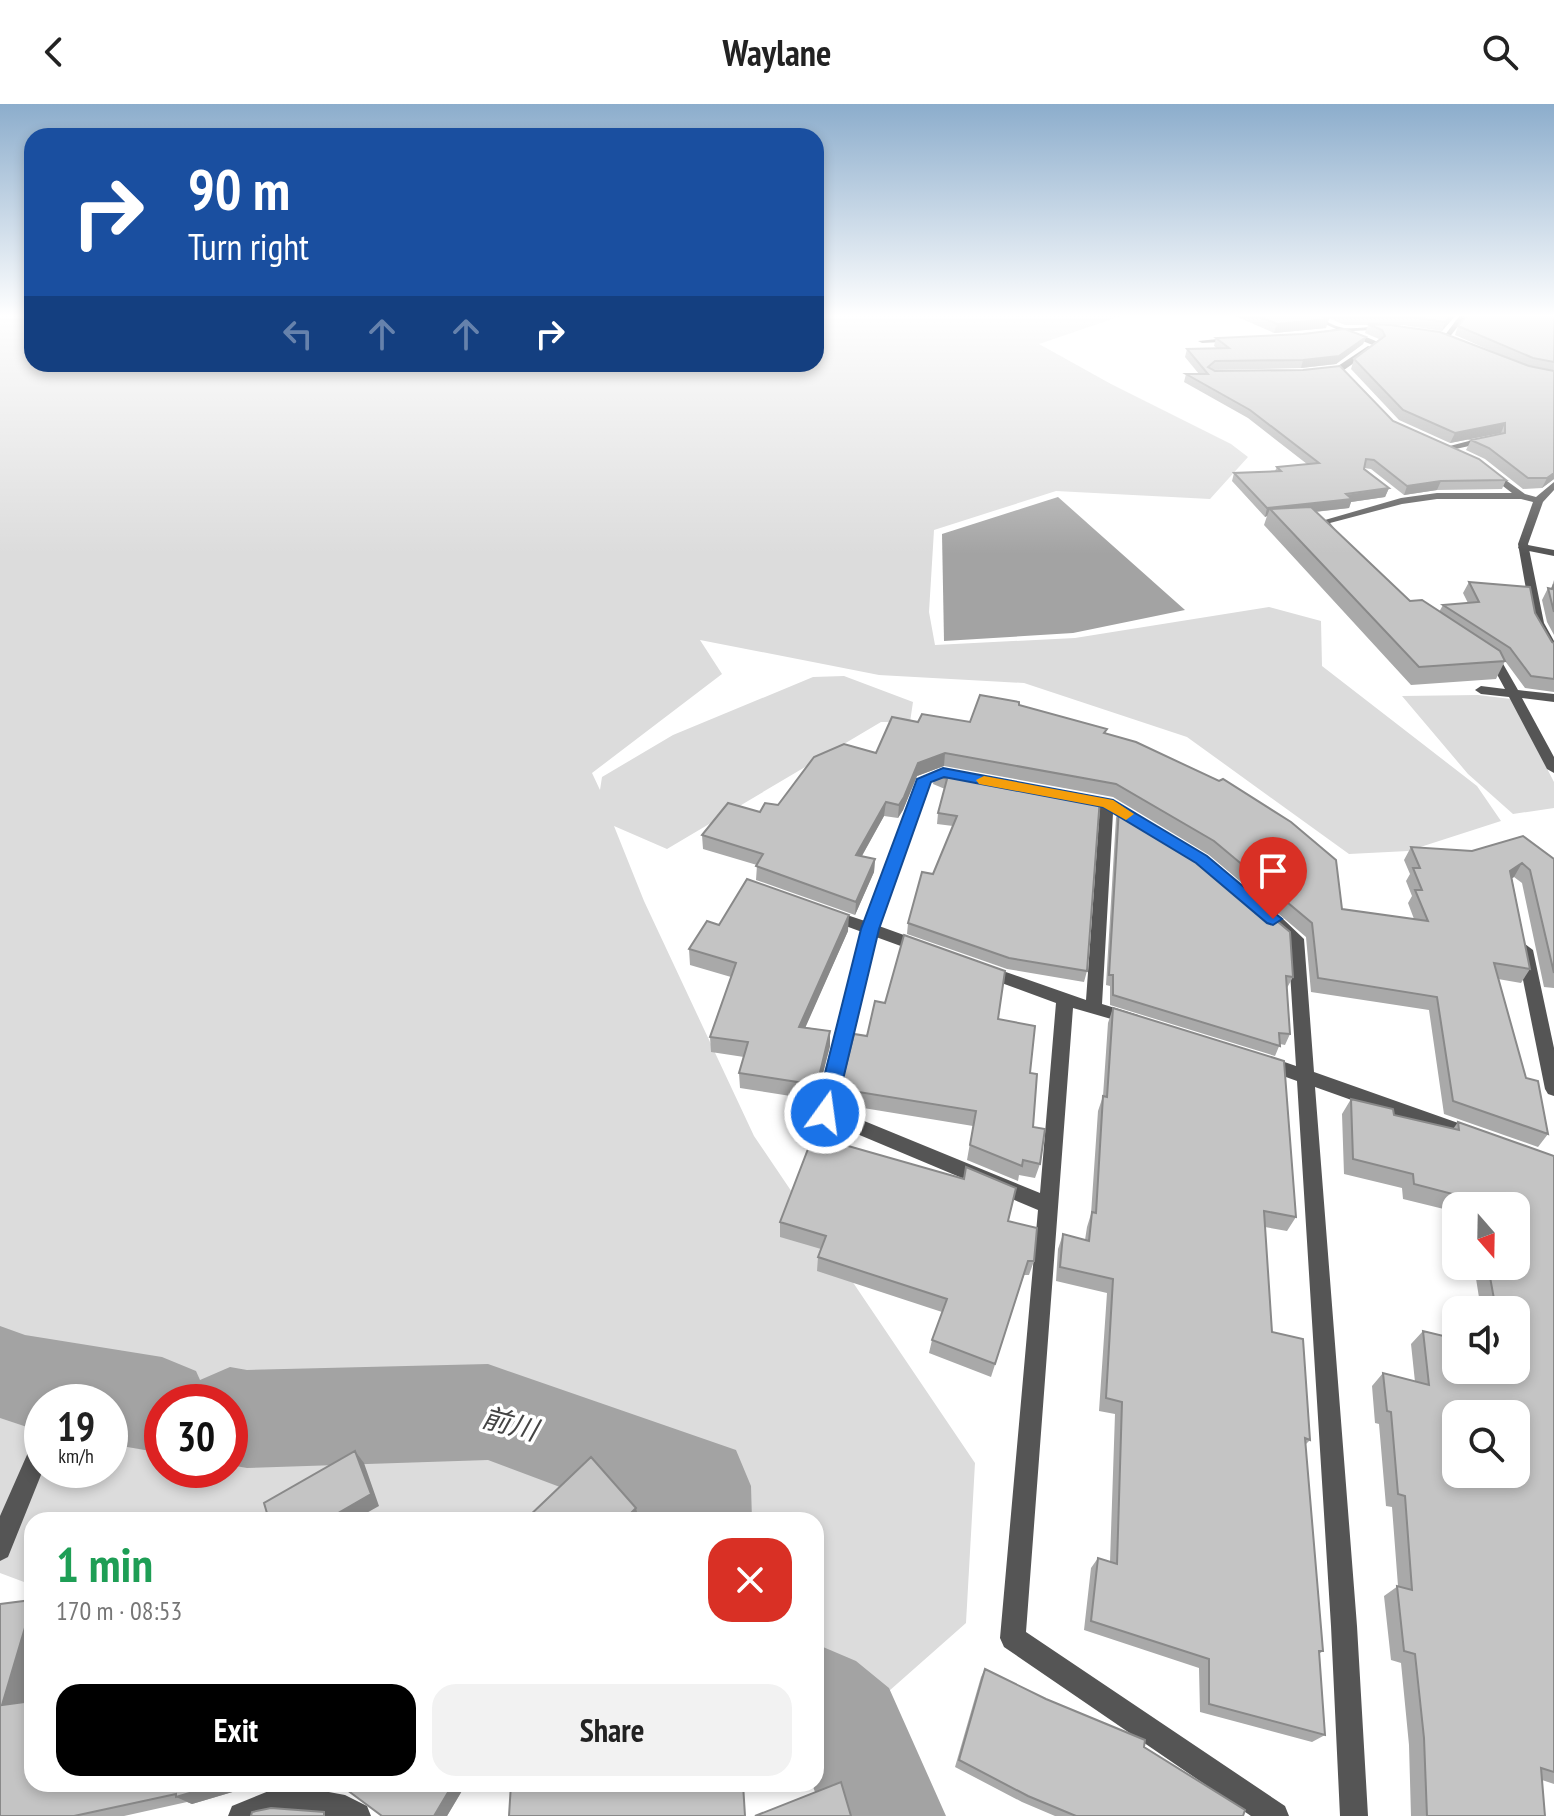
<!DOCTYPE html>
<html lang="en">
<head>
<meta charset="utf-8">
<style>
  :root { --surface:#fff; --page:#f2f2f2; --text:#222; --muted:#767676; --accent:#000 }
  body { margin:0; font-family:"PT Sans Narrow","Noto Sans JP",sans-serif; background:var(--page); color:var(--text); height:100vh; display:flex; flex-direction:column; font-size:30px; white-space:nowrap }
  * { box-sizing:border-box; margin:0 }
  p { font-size:26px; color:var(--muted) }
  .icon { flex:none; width:44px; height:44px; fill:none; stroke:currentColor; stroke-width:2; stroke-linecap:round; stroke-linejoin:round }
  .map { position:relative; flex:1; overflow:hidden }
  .sheet { position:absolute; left:24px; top:1408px; width:800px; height:280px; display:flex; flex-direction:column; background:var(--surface); border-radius:24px; box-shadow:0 4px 12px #0003 }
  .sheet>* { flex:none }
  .banner { position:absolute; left:24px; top:24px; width:800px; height:244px; border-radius:24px; box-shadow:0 4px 12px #0003; background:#1a4fa0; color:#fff; overflow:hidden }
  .needle { width:52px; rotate:160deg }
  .fabs { position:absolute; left:1442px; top:1088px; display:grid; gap:16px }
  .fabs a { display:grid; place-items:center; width:88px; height:88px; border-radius:16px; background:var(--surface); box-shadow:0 4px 12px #0003; font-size:40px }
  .speed { position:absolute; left:24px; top:1280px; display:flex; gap:16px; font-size:40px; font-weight:700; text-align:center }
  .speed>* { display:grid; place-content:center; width:104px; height:104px; border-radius:50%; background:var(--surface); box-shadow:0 4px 12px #0003; line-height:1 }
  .speed small { font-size:20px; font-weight:400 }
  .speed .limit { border:12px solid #d22; background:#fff; color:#111 }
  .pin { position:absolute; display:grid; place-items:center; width:68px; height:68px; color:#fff; margin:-82px -34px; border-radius:50% 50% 50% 0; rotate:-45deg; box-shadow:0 0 8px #0007 }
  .pin .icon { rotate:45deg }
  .me { position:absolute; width:88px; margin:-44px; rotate:14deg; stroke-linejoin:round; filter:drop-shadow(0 0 6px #0008) }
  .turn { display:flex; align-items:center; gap:28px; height:168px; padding:0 32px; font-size:36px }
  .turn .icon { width:104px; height:104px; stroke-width:2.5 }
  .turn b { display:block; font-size:56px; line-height:68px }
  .lanes { display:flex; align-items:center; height:76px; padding:0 32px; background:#0003; justify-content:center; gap:40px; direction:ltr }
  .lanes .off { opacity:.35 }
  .round { display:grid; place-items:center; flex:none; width:84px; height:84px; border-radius:24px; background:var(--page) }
  .summary { display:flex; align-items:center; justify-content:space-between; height:136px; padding:0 32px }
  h1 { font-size:48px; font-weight:700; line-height:60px; color:#1e9e55 }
  .cta { display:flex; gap:16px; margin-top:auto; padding:16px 32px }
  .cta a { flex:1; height:92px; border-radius:24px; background:var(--accent); color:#fff; font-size:32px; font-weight:700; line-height:92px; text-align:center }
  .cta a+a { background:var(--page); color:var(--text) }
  header { display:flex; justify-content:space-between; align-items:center; height:104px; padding:0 32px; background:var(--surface); font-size:36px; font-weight:700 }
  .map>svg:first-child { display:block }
  .green { fill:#dcdcdc; fill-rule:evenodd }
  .water { fill:#a3a3a3 }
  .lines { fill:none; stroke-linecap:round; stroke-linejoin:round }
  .river { fill:#a3a3a3; fill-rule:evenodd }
  .service { fill:#555; fill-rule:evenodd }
  .minor { fill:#555; fill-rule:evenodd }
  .wall { fill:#a9a9a9 }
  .shaded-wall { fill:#898989 }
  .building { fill:#c4c4c4; stroke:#898989; stroke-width:2; fill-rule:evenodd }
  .route { fill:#1a73e8; stroke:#114b97; stroke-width:2 }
  .slow { fill:#f59e0b }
  .labels { text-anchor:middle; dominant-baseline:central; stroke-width:7; stroke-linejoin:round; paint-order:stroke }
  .near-water-label { font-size:28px; font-style:italic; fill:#444; stroke:#fff }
</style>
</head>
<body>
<header><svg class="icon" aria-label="back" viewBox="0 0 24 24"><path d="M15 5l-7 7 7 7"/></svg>Waylane<svg class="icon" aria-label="search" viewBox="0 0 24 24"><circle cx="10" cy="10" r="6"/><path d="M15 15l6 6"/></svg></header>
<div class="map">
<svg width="1554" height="1712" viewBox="0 0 1554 1712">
  <rect width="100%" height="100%" fill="#fff"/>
  <path class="green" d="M0,211H32V260H816V211H1124L1039,240L1111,280L1231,340L1248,353L1210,395L1056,387L934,426L929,508L935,541L1075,534L1269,503L1321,517L1322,562L1477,682L1501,717L1408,747L1349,750L1187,633L1024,579L879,571L700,536L722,570L592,669L600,686L602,673L673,631L813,573L844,572L913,598L910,618H881L667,745L614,722L644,797L754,1032L975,1359L966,1519L872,1602L816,1633V1416H32V1481L0,1469ZM42,1298H110V1366H42ZM162,1298H230V1366H162Z
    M1478,591L1511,595L1554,678V704L1513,710L1468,670L1402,592Z"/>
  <path class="water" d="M1058,393L1185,506L1073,529L944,537L942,430Z"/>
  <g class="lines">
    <path class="river" d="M0,1222L25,1231L162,1253L196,1267L200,1276L230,1263L247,1266L488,1260L736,1346L751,1382L752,1416H648L488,1356L247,1364L230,1361V1298H162V1349L110,1340V1298H42V1328L0,1314Z
      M816,1540L856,1557L889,1584L946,1712H824L812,1680H816Z"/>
    <path class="service" d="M1368,242L1375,244L1344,266H1338V262Z
      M1488,332L1491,333V337L1447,347L1442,344Z
      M1523,440L1554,446V452L1519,445L1518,443Z
      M1487,549L1502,558L1518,586L1554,590V598L1522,594L1554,653V669L1547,665L1509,593L1481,590L1475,586L1481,582L1505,585L1493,563L1481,553Z
      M286,1680L345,1691L367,1702L371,1712H309L286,1708L276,1712H228L232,1702Z"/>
    <path class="minor" d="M1306,211C1320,211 1330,222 1344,224C1360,226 1376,219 1392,225L1352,227L1378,238L1375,242L1343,229L1324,231V227L1336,225Z
      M1460,211H1467L1448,235H1442Z
      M1237,233L1240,237L1202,239L1198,237Z
      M1489,364L1525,390L1536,393L1554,378V386L1543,398L1528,440L1544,519L1554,537V552L1548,548L1532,519L1518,440L1533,398L1521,395H1437L1402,400L1330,419L1339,430L1334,433L1318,418L1401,394L1437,389H1512L1486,369L1484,367Z
      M943,665L958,668L960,671L953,675L944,673L931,678L879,822L926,839L928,843L920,849L876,833L835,1005L1040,1089L1056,899L977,870L975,866L983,860L1086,896L1100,702L1073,697L1071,694L1078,690L1112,696L1139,712L1141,715L1134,719L1113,709L1102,900L1138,911L1140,915L1138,919L1132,921L1073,904L1026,1528L1285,1702L1289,1712H1251L1004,1543L1000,1534L1038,1106L819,1014L816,1009L862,828L824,814L821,810L829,805L865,817L918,675Z
      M1276,812L1281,813L1304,835L1314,968L1478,1026L1481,1031L1478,1036L1472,1039L1315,983L1357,1522L1368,1712H1340L1331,1522L1297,977L1258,963L1255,958L1258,953L1264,951L1296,962L1288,837L1268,817Z
      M1525,840L1533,846L1554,944V992L1548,990L1545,985L1517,846Z
      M42,1332L43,1366L8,1453L0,1457V1412L34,1335Z"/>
  </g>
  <path class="wall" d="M1233,211H1319L1326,224L1274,229Z
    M1321,211H1456L1442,227L1402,221H1393L1503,252L1455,231L1458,222L1554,211V375L1542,384L1523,385L1485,355L1466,346L1471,336L1501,329L1450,339L1399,316L1351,265L1354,255L1379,235L1365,229L1368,221H1345Z
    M1366,233L1363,240L1336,260L1301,264L1212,266L1393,317L1506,376L1502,385L1437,386L1404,391L1371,365L1364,364L1389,384L1385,393L1351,398L1349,404L1315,408L1410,497L1439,508L1443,501L1468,499L1463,489L1469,478L1535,509L1552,538L1554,539V588L1525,584L1505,557L1496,575L1411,581L1264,421L1267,412L1265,413L1232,377L1234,369L1275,367L1277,363L1307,360L1248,314L1184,278L1186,270H1199L1185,253L1187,245H1218L1214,242L1216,234Z
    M1554,476V531L1547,518L1542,496L1548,484L1551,485Z
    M1019,601L1107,625L1105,630L1342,805L1414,815L1408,799L1412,792L1406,777L1410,770L1404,756L1411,743L1554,755V885V884L1544,883L1522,779L1514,773L1512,774L1530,865L1521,879L1498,875L1526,974L1548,1030L1538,1043L1444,1010L1429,906L1311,888L1306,833L1209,751L1113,693L944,662L917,672L903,706L898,714L884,712L862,752L875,755L874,768L855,811L756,776L757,761L703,745L702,731L778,701L876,649L918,618H970Z
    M946,666L1087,867L1084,878L1007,865L907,830L908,819L933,770L953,722L937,720L938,709L945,685L933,680L935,670Z
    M1119,704L1293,873L1287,884L1290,930L1285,941L1280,940L1275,952L1110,901V882L1106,881L1116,714Z
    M719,821L848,827L805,923L830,927V942L816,996L740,984L739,969L744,953L711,948L710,933L731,873L690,861L689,845Z
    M1113,904L1296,1113L1287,1127L1265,1123L1272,1228L1310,1336L1305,1341L1323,1547L1319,1550L1325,1631L1312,1638L1200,1608L1199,1564L1084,1526L1091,1464L1098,1454L1110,1458L1115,1310L1099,1307L1107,1189L1056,1177L1058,1145L1063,1130L1085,1136L1087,1123L1091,1110L1098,1007L1103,992L1108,919Z
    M998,915L1030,969L1033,1023L1040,1060L1035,1074L1019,1071L1018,1077L967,1056L973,1022L839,1000L840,985L867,932Z
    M1351,995L1394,1011L1453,1025L1458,1018L1554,1052V1680L1542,1676L1545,1712H1411L1409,1641L1401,1559L1391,1556L1384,1492L1398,1482L1392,1403L1386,1402L1379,1320L1375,1319L1372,1282L1383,1269L1415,1278L1411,1240L1423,1227L1516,1266V1206H1481L1474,1162H1516V1102H1456V1108L1403,1095L1402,1084L1344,1070L1342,1010Z
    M1008,1117L1034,1157L1029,1171H1024L991,1273L929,1249L932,1236L942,1208L817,1167L818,1153L821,1145L780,1133V1118Z
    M0,1500L32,1576L26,1597L259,1680L192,1700L187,1698L124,1712H0Z
    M985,1565L1144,1643L1243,1712H1055L1022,1698L955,1663L981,1573Z
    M302,1680H466L447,1712H382L345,1684L344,1688Z"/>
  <path class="shaded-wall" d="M1452,211H1456L1442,227L1445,218Z
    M1329,215L1326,224L1274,229L1277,220Z
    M1366,233L1363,240L1336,260L1301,264L1303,256Z
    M1505,319L1501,329L1450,339L1455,329Z
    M1554,369V375L1542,384L1547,374Z
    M1441,377L1437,386L1404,391L1407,382Z
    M1389,384L1385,393L1351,398L1349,404L1276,412L1270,405L1267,412L1265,413L1267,404Z
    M945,649L944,662L917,672L903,706L898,714L899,701L918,659Z
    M886,698L884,712L855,764L856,751Z
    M875,755L874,768L855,811L856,798Z
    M1522,759L1514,773L1502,781L1510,767Z
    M849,811L848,827L799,938V923Z
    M830,927V942L816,996L817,981Z
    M355,1347L364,1359L379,1402L354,1416H326Z
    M636,1404L639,1416H624Z
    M32,1500V1576L23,1610L2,1601Z
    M220,1680H259L192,1700L176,1693Z
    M332,1680H340L345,1683L344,1688Z
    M453,1680H466L447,1712H434Z"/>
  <path class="building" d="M1255,211H1319L1329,215L1277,220Z
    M1345,211H1452L1445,218L1405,212H1348Z
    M1467,211H1554V258L1533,254L1458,222Z
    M1368,220L1390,221L1440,228L1529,262L1554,267V369L1547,374H1528L1489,344L1471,336L1505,329V319L1455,329L1403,306L1354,255L1385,232L1382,226Z
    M1345,225L1366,233L1339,252L1303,256L1215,257L1208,263L1215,267L1303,266L1340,262L1393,317L1479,355L1506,376L1441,377L1407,382L1374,356L1366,355L1364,365L1389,384L1346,390L1352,395L1267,404L1234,369L1281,367L1277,363L1319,359L1250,306L1186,270H1208L1187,245L1229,244L1216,234L1303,230Z
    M1311,403L1410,497L1422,496L1500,547L1505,557L1419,563L1270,405Z
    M1469,478L1530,483L1535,509L1552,538L1554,539V575L1531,572L1510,544L1443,501L1479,498Z
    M1554,480V508L1548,484L1552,485Z
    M980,591L1019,598V601L1107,625L1104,629L1136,638L1219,677L1223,675L1291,718L1336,756L1342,805L1428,817L1415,786H1422L1413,764H1420L1411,743L1472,747L1523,732L1554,755V869L1530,766L1522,759L1510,767L1530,865L1494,859L1526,974L1538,977L1548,1030L1453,997L1437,893L1318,874L1312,819L1214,737L1116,680L945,649L918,659L904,693L899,701L886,698L856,751L875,755L856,798L756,762L763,750L702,731L728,699L760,708L765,699L778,701L814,653L844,640L876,649L892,613L918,618L922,610L970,618Z
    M946,666L1100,694L1087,867L1009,854L908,819L922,768L933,770L957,712L938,709L947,675L935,670Z
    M1119,704L1199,751L1290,828L1293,873L1286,872L1290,930L1279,929L1280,942L1113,891V871H1109Z
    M747,775L849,811L799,923L830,927L817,981L739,969L748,938L710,933L736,859L689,845L707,817L719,821Z
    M904,831L1005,867L998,915L1035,922L1030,969L1037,970L1033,1023L1045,1025L1040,1060L1023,1056L1022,1062L970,1041L976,1007L840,985L854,930L867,932L875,897L885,899Z
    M1113,904L1284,957L1296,1113L1264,1107L1272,1228L1303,1235L1310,1336L1305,1334L1323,1547H1319L1325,1631L1209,1600V1555L1091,1517L1098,1454L1117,1460L1122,1298L1106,1294L1113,1175L1060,1163L1063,1130L1089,1137L1092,1108L1096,1109L1103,992L1107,993Z
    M1351,995L1393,1005L1394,1011L1459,1026L1458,1018L1554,1052V1668L1541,1664L1545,1712H1427L1424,1634L1415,1550L1404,1547L1397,1482L1412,1486L1405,1392L1398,1390L1391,1308L1387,1307L1383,1269L1429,1281L1423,1227L1456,1235V1266H1516V1206H1496L1488,1162H1516V1102H1473L1472,1095L1414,1080L1413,1070L1353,1055ZM1456,1310H1516V1370H1456Z
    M813,1032L964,1075L966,1063L1016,1084L1008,1117L1037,1124L1034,1157H1028L995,1260L932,1236L947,1195L818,1153L826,1132L780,1118Z
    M355,1347L371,1390L326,1416H269L264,1399Z
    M591,1353L636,1404L624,1416H525Z
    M32,1496V1500L2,1601L32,1597V1680H220L176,1693V1690L74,1712H0V1500Z
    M985,1565L1046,1595L1145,1636L1144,1643L1245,1706L1243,1712H1076L1028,1692L959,1656Z
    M841,1678L851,1712H755Z
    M339,1680H453L434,1712H382Z
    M511,1680H743L745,1712H509Z
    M271,1704L324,1708V1712H251L252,1708Z"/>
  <linearGradient id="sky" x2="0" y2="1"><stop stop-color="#8cadcc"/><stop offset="0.47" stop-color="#fff"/><stop offset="1" stop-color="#fff" stop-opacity="0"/></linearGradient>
  <rect width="1554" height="450" fill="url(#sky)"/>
  <path class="route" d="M943,664L1113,696L1207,752L1282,815L1273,821L1267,819L1196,759L1103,703L944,673L931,678L879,825L835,1009L832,1015L825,1017L818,1015L815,1009L861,825L917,675Z"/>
  <path class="slow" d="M984,672L1113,696L1134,710L1126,716L1103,703L979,680L976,676Z"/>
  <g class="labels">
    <g class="near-water-label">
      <text transform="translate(510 1319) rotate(15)">前川</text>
    </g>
  </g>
</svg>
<div class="fabs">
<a><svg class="needle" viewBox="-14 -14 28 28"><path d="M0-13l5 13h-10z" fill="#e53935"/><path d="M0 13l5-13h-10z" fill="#767676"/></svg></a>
<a><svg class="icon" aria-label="sound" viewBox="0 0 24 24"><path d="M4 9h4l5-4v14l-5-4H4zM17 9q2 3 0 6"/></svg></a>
<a><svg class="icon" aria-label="search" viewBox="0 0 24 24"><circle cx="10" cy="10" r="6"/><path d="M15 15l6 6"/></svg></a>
</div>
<div class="speed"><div>19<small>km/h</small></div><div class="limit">30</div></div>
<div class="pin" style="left:1273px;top:815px;background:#d93025"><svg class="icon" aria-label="arrive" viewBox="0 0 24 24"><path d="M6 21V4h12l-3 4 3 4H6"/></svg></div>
<svg class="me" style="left:825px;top:1009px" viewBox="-20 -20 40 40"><circle r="17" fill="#1a73e8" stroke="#fff" stroke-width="3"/><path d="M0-11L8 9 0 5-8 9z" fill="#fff"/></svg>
<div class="banner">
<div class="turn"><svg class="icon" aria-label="right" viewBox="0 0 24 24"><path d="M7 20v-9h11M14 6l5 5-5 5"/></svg><div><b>90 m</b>Turn right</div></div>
<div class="lanes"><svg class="icon off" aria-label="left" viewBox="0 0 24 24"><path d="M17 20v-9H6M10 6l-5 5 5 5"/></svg><svg class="icon off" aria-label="ahead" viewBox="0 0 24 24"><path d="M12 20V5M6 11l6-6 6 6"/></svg><svg class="icon off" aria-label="ahead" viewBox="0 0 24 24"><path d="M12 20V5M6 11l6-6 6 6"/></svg><svg class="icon" aria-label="right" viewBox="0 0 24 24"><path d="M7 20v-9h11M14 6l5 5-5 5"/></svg></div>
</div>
<section class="sheet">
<div class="summary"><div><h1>1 min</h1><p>170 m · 08:53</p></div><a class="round" style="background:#d93025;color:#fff"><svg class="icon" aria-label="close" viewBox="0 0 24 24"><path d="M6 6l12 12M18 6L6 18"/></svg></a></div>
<div class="cta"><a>Exit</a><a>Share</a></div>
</section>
</div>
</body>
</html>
